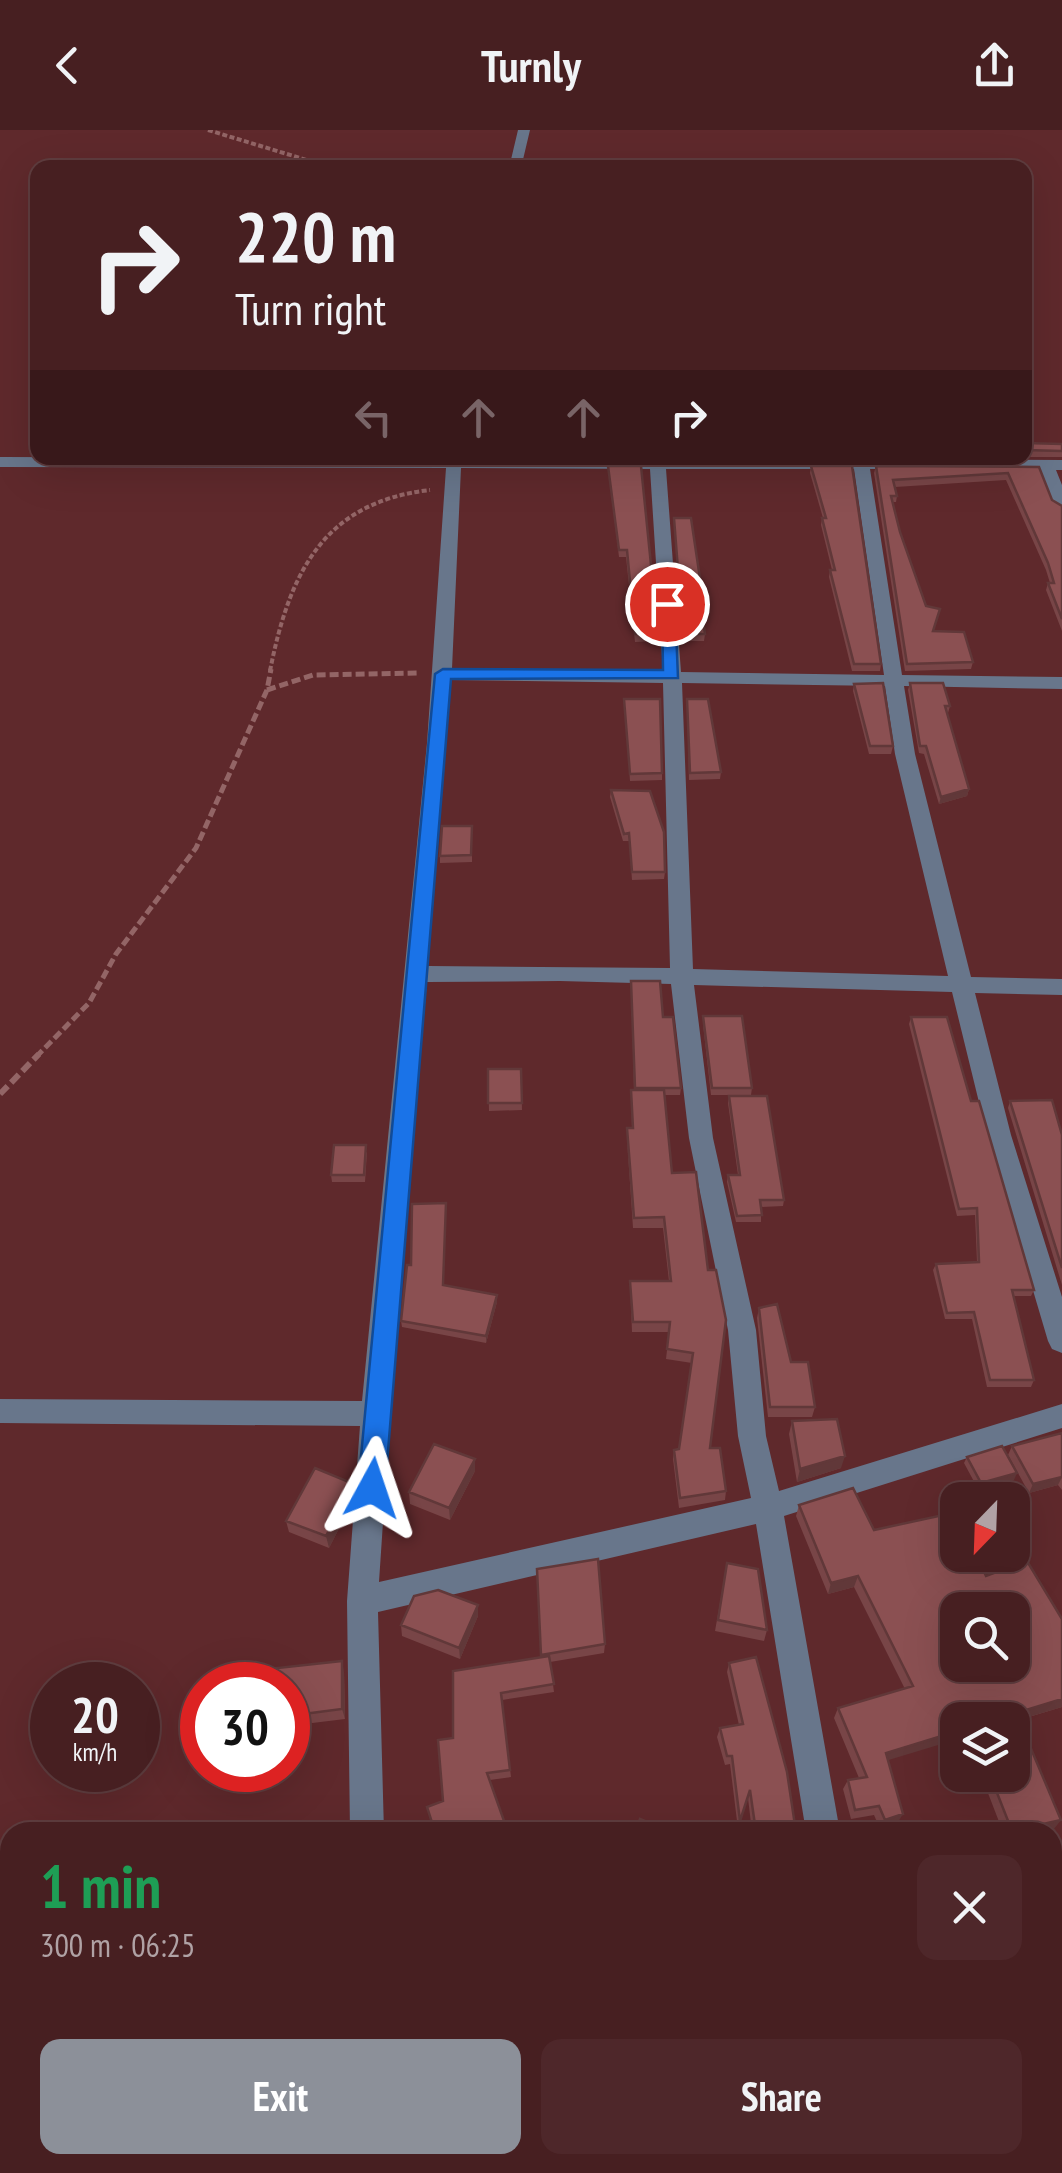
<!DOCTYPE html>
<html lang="en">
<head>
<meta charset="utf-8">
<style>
  :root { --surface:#471f21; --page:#4e272a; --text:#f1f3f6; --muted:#b0a2a5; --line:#5f3d3f; --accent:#8c9099 }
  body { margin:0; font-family:"PT Sans Narrow",sans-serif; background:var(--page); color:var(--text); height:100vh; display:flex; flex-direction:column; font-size:38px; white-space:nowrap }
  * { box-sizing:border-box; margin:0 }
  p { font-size:32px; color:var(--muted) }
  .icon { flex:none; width:55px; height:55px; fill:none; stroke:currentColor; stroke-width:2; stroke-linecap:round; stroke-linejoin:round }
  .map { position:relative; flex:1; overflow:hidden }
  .drawer { position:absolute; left:0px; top:1692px; width:1062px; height:352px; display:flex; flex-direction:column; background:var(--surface); border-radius:30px 30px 0 0; box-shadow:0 10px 40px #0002,0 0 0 2px var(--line) }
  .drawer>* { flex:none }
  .guide { position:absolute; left:30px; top:30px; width:1002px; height:305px; border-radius:20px; box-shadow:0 10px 40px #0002,0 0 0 2px var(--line); background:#471f21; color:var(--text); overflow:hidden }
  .needle { width:65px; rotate:203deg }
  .tools { position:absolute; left:940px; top:1352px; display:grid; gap:20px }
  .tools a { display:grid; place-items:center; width:90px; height:90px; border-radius:20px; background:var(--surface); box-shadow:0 10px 40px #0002,0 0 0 2px var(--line); font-size:50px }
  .speed { position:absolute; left:30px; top:1532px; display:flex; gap:20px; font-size:50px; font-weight:700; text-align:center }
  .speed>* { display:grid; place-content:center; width:130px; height:130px; border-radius:50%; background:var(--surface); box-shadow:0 10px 40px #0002,0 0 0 2px var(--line); line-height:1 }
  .speed small { font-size:25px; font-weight:400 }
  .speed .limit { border:15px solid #d22; background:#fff; color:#111 }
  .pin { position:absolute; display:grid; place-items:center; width:85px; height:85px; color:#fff; margin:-42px; border:5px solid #fff; border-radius:50%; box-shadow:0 2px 10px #0007 }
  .me { position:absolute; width:110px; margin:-55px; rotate:5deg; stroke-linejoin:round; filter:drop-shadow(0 0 8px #0008) }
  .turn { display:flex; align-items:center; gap:35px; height:210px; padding:0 40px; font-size:45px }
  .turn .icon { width:130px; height:130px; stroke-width:2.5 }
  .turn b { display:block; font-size:70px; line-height:85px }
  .lanes { display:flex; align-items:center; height:95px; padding:0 40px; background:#0003; justify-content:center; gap:50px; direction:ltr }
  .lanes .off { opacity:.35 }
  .round { display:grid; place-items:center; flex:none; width:105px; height:105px; border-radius:20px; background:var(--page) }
  .head { display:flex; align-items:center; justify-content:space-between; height:170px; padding:0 40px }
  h1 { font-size:60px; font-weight:600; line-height:75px; color:#1e9e55 }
  .button { display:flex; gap:20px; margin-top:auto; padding:20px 40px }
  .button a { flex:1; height:115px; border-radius:20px; background:var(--accent); color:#fff; font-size:40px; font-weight:600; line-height:115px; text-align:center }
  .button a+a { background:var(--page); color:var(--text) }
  header { display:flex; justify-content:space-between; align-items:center; height:130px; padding:0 40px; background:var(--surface); font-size:45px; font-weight:600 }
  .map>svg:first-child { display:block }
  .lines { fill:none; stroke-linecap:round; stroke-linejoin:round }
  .path-far2 { stroke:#936566; stroke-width:4; stroke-dasharray:5 2.5; stroke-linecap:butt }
  .path-far1 { stroke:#936566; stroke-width:5; stroke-dasharray:9 4; stroke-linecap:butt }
  .path { stroke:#936566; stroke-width:6; stroke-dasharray:11 5; stroke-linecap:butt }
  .minor { fill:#68768b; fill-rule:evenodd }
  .wall { fill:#784547 }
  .shaded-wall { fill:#613839 }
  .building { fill:#8b5052; stroke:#613839; stroke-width:2.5; fill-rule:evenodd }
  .route { fill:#1a73e8; stroke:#114b97; stroke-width:2.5 }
</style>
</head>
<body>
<header><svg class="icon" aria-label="back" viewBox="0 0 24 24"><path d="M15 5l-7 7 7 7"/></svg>Turnly<svg class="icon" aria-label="share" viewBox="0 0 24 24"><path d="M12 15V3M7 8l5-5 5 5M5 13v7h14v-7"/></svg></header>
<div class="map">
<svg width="1062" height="2043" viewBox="0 0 1062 2043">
  <rect width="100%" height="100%" fill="#5f292c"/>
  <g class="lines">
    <path class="path-far2" d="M208,0L333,38
      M270,541C289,444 323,372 430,360"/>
    <path class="path-far1" d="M267,560L313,545L418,543
      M36,927L89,873L116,824L196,718L267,560L271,539"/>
    <path class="path" d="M0,964L39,924"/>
    <path class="minor" d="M518,0H530L521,38H509Z
      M0,327L1062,330V340H1056L1062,355V381L1054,376L1040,340L870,339L902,545L1062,547V559L904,556L915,624L971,847L1062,849V865L975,863L1011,1005L1062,1167V1223L1052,1219L1048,1211L987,1005L952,862L694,855L713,1008L756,1200L766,1306L779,1361L1062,1274V1298L784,1386L840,1702H806L756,1394L378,1482L384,1702H350L347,1471L360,1296L0,1293V1269L362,1271L427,613L446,338L0,337ZM461,338L650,339L663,542L452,539ZM666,339H854L884,545L681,542ZM451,550L663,553L670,838L428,836ZM682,553L885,556L895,624L948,846L693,839ZM560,851L671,854L689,1008L728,1200L738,1306L751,1368L379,1452L397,1183L427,852Z
      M1052,1974H1062V2012H1052Z
      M313,2035H352L349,2043H310Z
      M843,2035H881L882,2043H844Z"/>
  </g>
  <path class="wall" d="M1025,313L1062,314V327H1025Z
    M608,336L658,504L657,511L635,512L626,427H619Z
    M811,336L881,534L880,541H852L829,447L830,440H832L821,395L822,388H823L810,343Z
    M876,336L1039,337L1052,370L1062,376V501L1046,460L1048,453H1050L1046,440L1006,350L895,357L897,366L896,372H893L900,402L934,501L973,532L971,539L905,541L874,343Z
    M674,388L702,462V469H700L705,504L704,511H682Z
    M910,553L950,576L948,583H947L969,659L967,666L939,674L924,624L919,623L908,560Z
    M854,554L893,616L891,624H869L853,561Z
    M624,569L662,643V650L630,651Z
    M687,569L721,642L720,649L689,650Z
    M611,660L665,742L664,749L632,750L629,711H623L610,667Z
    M472,696V732L440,733V726Z
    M631,851L663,887L681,958L680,965H664L672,1043L710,1318L726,1361L725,1370L679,1378L673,1329L674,1320L679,1319L692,1233L666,1229L669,1202H632L630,1151H669L663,1098H633L627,1009V998H632L631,960H634Z
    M703,886L752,958L751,965H711L703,894Z
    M911,887L971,971L1034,1160L1031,1166H1013L1034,1250L1031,1257H987L972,1189H945L933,1140L936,1134L977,1132L975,1085L957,1086L909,894Z
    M488,939H521L522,980L489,981Z
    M729,966L784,1070L783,1076L761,1077V1092H736L727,1052L728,1045H738L728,973Z
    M1010,971L1062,1005V1155L1008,978Z
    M367,1022L365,1052H332L331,1045Z
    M444,1155L497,1165V1172L486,1213L402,1197L401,1191Z
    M759,1178L791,1232L815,1277L812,1287H768L757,1188Z
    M792,1291L841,1338L797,1352L789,1304Z
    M1062,1303V1360L1058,1355L1029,1363L1008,1325L1012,1316Z
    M967,1327L1014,1350L978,1359L964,1333Z
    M475,1341L450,1390L410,1374L409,1362Z
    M349,1352L351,1364L350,1377L329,1418L289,1402L286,1391Z
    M799,1375L874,1400L986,1446L1062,1489V1577L1019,1590L1054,1699L1037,1702H1003L981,1645H1012V1590H958L888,1630L898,1692L880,1699L874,1685L851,1689L843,1659L848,1650L859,1648L834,1588L838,1578L905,1559L854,1457L828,1464L796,1386Z
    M727,1433L767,1500L764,1511L715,1501Z
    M537,1439L605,1514L604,1523L550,1532L554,1562L502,1570L511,1647L490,1650L508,1702H434L427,1677L443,1671L453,1608L541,1527Z
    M478,1475V1486L460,1529L402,1506L401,1495Z
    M729,1533L796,1702H752L748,1668L738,1699L730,1634L725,1635L717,1607L720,1598L739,1595L727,1542Z
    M344,1542L345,1589L288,1596V1555Z
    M1062,1799V1960L1052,1961V1800Z"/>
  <path class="shaded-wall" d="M969,659L967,666L939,674L941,667Z
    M497,1165V1172L486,1213V1206Z
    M845,1326L841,1338L797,1352L800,1339Z
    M475,1329V1341L450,1390L449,1378Z
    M1017,1343L1014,1350L978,1359L981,1353Z
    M1062,1347L1058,1355L1029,1363L1033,1354Z
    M349,1352L351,1364L350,1377L329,1418L326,1406Z
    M858,1446L854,1457L828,1464L831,1453Z
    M478,1475V1486L460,1529L459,1518Z
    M342,1531L344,1542L345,1589L342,1579Z
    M1062,1569V1577L1012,1592L1016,1583Z
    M958,1601V1609L882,1632L886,1623Z
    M903,1684L898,1692L880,1699L885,1690Z
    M1061,1690L1054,1699L1037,1702H1011Z
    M270,2035H274L271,2043H266Z"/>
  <path class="building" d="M1025,313L1062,314V321L1025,320Z
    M608,336H641L658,504H635L627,420H619Z
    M811,336H852L881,534H854L830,440H835L822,388H826Z
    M876,336L1039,337L1052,370L1062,376V489L1048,453H1054L1048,433L1008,343L893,350L897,366H891L900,402L926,476L940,479L933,501L964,502L973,532L907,534Z
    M674,388H691L702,462H699L705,504H683Z
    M883,553L893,616H870L854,554Z
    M910,553H943L950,576H945L969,659L941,667L926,616H920Z
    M624,569H660L662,643L630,644Z
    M687,569H708L721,642L690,643Z
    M611,660L650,661L664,702L665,742H632L629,703L624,704Z
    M442,696H472L471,725L440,726Z
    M631,851H660L663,887H673L681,958H635Z
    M703,886H742L752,958H712Z
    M911,887H947L971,971H979L1034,1160H1012L1034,1250H990L974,1182L947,1183L936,1134L979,1132L977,1078L959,1079Z
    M488,939H521L522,973H488Z
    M631,960H664L672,1043L696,1042L708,1140H716L726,1190L710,1318H720L726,1361L680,1368L674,1320L679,1319L693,1223L667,1219L670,1192H633L630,1151H671L664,1087L634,1088L627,998H633Z
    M729,966H767L784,1070H760L762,1085L737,1086L728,1045H740Z
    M1052,970L1062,1005V1138L1010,971Z
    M334,1015H366L364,1045H331Z
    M446,1073L443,1155L497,1165L486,1206L401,1191L407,1135H411L412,1074Z
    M777,1174L791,1232H808L815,1277H770L759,1178Z
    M837,1289L845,1326L800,1339L792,1291Z
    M1062,1303V1347L1033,1354L1012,1316Z
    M434,1314L475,1329L449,1378L409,1362Z
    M1002,1316L1017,1343L981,1353L967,1327Z
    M315,1338L349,1352L348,1365L326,1406L286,1391Z
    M853,1358L874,1400L957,1382L958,1425H976L986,1446L1027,1431L1062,1489V1569L1016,1583L1061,1690L1012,1701L990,1645H1012V1590H958V1601L886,1623L903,1684L885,1690L879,1676L855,1680L848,1650L867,1647L838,1578L913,1556L858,1446L831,1453L799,1375ZM958,1480H1012V1535H958Z
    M598,1429L605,1514L541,1525L537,1439Z
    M727,1433L758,1439L767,1500L718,1490Z
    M438,1460L478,1475L459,1518L401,1495L414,1466Z
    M549,1526L554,1554L501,1563L510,1640L487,1643L508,1702H435L427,1677L443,1671L438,1610L453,1608V1541Z
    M756,1527L787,1642L796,1702H756L750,1660L740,1691L732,1626H727L720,1598L743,1594L729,1533Z
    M342,1531V1579L288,1586V1555H260L259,1540Z
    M640,1689L671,1702H635Z
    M5,1789L10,1791V1998L0,1994V1800Z
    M1062,1799V1955L1052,1957V1800Z
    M212,2035H270L266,2043H228Z
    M478,2035H544L547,2043H481Z
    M647,2035H713L729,2043H645Z
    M0,2041H135V2043H0Z"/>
  <path class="route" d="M662,471L675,474L678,548L451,549L385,1358L381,1367L372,1371L362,1367L358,1358L435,544L443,539L663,540Z"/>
</svg>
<div class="tools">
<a><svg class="needle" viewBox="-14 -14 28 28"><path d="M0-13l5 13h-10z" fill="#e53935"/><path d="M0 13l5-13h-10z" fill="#b0a2a5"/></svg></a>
<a><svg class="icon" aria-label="search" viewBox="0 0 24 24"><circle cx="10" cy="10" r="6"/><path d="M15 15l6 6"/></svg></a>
<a><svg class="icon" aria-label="layers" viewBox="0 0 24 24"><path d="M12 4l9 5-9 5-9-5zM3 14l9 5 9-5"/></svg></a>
</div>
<div class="speed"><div>20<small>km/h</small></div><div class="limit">30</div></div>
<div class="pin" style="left:667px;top:474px;background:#d93025"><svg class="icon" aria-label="arrive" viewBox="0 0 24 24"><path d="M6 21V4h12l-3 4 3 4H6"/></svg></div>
<svg class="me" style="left:372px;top:1358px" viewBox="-20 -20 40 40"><path d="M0-17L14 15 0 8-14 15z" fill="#1a73e8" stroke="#fff" stroke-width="4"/></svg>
<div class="guide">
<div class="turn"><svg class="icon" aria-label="right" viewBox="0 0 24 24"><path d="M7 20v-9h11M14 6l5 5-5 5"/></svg><div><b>220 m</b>Turn right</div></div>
<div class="lanes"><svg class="icon off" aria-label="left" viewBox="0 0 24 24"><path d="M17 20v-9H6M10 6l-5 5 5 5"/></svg><svg class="icon off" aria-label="ahead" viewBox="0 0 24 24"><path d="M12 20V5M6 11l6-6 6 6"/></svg><svg class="icon off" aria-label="ahead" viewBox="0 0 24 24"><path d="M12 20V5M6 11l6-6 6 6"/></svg><svg class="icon" aria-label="right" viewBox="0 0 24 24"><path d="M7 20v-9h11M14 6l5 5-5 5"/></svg></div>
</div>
<section class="drawer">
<div class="head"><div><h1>1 min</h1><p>300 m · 06:25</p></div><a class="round"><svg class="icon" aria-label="close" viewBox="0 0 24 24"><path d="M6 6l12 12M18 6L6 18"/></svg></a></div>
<div class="button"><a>Exit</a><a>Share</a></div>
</section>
</div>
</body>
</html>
